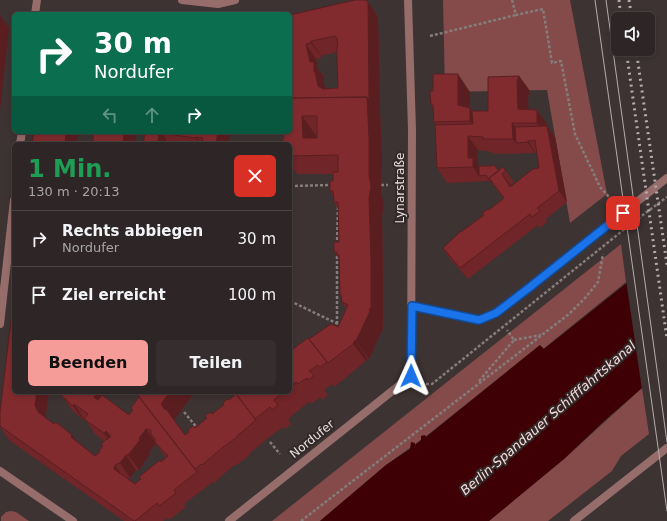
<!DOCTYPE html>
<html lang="de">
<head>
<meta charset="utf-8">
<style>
  :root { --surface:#2e2626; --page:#362e2e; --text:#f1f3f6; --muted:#a7a5a7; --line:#494343; --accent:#f59b98 }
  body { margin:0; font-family:"DejaVu Sans",sans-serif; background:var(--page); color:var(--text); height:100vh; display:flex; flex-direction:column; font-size:15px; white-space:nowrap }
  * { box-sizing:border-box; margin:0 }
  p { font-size:13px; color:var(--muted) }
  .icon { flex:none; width:22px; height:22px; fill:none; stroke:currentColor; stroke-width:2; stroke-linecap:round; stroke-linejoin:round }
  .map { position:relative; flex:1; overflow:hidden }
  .drawer { position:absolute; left:12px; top:142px; width:280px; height:252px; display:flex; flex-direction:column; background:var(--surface); border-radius:6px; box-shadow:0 2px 6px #0003,0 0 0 1px var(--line) }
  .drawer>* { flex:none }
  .guide { position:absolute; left:12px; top:12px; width:280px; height:122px; border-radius:6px; box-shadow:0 2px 6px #0003,0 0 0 1px var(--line); background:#0b6e4f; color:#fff; overflow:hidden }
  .fabs { position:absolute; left:611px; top:12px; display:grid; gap:8px }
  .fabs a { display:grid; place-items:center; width:44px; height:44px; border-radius:6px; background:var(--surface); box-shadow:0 2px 6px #0003,0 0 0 1px var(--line); font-size:20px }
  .pin { position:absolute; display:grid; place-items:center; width:34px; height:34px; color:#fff; margin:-17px; border-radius:8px; box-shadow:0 2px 6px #0006 }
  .me { position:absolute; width:44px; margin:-22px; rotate:1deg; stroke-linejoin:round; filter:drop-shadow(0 0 3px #0008) }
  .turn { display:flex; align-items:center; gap:14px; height:84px; padding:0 16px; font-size:18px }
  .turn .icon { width:52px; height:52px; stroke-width:2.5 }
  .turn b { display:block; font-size:28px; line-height:34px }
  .lanes { display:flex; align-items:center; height:38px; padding:0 16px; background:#0003; justify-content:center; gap:20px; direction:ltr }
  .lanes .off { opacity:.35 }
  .round { display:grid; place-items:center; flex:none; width:42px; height:42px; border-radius:6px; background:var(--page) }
  .headline { display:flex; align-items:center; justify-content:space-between; height:68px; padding:0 16px }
  h1 { font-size:24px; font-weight:800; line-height:30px; color:#1e9e55 }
  .action { display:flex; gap:8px; margin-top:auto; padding:8px 16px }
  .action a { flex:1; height:46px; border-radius:6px; background:var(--accent); color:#111; font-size:16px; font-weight:800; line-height:46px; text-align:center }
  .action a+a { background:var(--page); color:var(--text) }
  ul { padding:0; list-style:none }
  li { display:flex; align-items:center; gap:12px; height:56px; padding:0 16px; border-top:1px solid var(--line) }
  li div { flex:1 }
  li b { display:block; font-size:15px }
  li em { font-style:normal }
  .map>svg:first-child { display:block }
  .green { fill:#844b4a }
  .water { fill:#3e0005 }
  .pier { fill:#3d3332 }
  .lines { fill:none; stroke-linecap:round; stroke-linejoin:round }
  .path { stroke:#857c7b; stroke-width:2.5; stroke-dasharray:3 2; stroke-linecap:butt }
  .minor { stroke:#976d6b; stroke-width:8 }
  .tertiary { stroke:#976d6b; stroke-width:8 }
  .tram { stroke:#b5acac; stroke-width:1 }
  .rail { stroke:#b5acac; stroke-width:3; stroke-dasharray:2 4; stroke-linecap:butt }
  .wall { fill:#702528; fill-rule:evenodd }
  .shaded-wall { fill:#5b1e20 }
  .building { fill:#822b2e; stroke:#5b1e20; fill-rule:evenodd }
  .route-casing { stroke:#114b97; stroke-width:10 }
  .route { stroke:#1a73e8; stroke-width:7 }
  .labels { text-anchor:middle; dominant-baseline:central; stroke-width:4; stroke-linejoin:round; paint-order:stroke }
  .street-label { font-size:12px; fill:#e8e0e0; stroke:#332928 }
  .water-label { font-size:13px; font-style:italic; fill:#f7dcdb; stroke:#332928 }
</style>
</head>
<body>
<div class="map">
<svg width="667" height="521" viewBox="0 0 667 521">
  <rect width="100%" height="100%" fill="#3d3332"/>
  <path class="green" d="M443,0H570L607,194L570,223L547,90L445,92Z
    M621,244L626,282L543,349L540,345L425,437L386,465L320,521H272Z
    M642,388L649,434L621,456L612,471L548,521H489L564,459Z
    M11,511L16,512L29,521H1V517L6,512Z"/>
  <path class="water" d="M667,251V368L642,388L604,421L564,459L489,521H320L386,465L410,449L411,442L415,443V445L421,440V436L425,435L426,437L540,345L544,349Z"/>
  <path class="pier" d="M667,249V370L642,390L626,280Z"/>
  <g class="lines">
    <path class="path" d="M512,0L516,15L543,9L552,63L561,61L575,134L600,187L610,198
      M430,36L516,15
      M381,185H388
      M290,186L331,185
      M337,245L338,206
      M290,301L338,324
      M337,324V254
      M514,340L541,335
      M479,381L514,340L507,330
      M421,384H432L632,223L667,197
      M231,392L236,398
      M184,412L198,429
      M270,442L280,454
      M301,521L569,314L585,298L598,282L603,254"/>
    <path class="minor" d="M182,0L218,4L235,0
      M35,14L37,0
      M20,144L22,132
      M412,306L479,320L495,313L530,287L667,178
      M0,324L14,200
      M0,471L73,521
      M229,521L411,376L412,130L408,0"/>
    <path class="tertiary" d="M574,521L667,448"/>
    <path class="tram" d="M595,0L667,511
      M606,0L667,442"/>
    <path class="rail" d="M619,0L621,19
      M629,0L632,19
      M626,49L667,339
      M636,49L667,265"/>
  </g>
  <path class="wall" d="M368,2L378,17L380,114L382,157L381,193L384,205L382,216L383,279V325L382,327L383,328L369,359L367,358L366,361L334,387L332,384L324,390L328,395L322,400L320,397L312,404L310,401L288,419L291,424L285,429L283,427L268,438L249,454L250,455L235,466L234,465L214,483L213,482L184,504L186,507L169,520L167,518L163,521H124L9,440L0,427V412L14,392H49L45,418L95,456L99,452V451L102,447L101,445L104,441L95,434L85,419H84L83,420L72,410L62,396L63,393L57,392H100L102,395L129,415L132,410L131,408L174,420L185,435L207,418L205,416L212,414L224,405L236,394V392H290V342L293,346L291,347L293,349L309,339L338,327L346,309L342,302V297L340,294L339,259L334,252L339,242L338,209L334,202L333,196L330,191L333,181V174H297L290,164V144L284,138L290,132L292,98L290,15ZM337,52L338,88L326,89L324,85V77L318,69L316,59L322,58L321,56ZM315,134H317V138H315ZM156,444L166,458L139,477L141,479L135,484L128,479L130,478L136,470H139L150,454L149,452Z
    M519,76L530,91L528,97V109L547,124V126L555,137L567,202L546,219L547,222L540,228L538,225L468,279L450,259L443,248L504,199L490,181L447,183L437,168L436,125L434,122L433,109L431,105L470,92V109L472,111H488ZM478,150L492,152L493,154L535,153V152H537L539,168L511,186L510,185L514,182L503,167L499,171L479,166L478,165Z
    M145,132H230L229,144H143Z"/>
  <path class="shaded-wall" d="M368,2L378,17L380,114L382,157L381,193L384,205L382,216L383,279V325L382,327L383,328L369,359L356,341L369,310V175L367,97Z
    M0,15L9,28L0,111Z
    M311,41L321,56L322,58L311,43Z
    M306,44L316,59L318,69L324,77V85L325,86L328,101L318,86L310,62Z
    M458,74L470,92V109L482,126V137L458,105Z
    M519,76L530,91L528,97L529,124L518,109L517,82Z
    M537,110L547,124V138L537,123Z
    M302,116L315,134V155L303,138Z
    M512,123L523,138L516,143L513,139Z
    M547,126L555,137L567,202L559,191Z
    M66,132H78L77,144H65Z
    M124,132H136L135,144H123Z
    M159,132H161L169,144H158Z
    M218,132H230L229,144H216Z
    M468,136L478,150V165L483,172L479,176L473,167L468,158Z
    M196,137L202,144H200L196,138Z
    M528,141L535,152V153L527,142Z
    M502,174L510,185L518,198L510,187Z
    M355,340L367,358L366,361L353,344Z
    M37,392H49L45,420L38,412L35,405Z
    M97,392H100L109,405L104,411L94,397Z
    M170,392H195L174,420L161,404Z
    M74,404L84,419L83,420L73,406Z
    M146,429L156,443L154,441L156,444L149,452L150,454L139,470L128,455L139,438Z
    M106,431L116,446L114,448L104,433Z
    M72,435L83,449L71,437Z
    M126,455L136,470L130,478L120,463Z
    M115,465L125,480L114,469Z"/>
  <path class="building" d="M355,0H365L368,2L369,100L367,97L292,98L290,89V15ZM335,36L337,38L338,46H337V61L338,88L323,89L318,86L315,72H314V62H310L306,44L311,43V41Z
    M433,74H458V105L470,108V121L434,122L433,105H431L430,91H433Z
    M519,76L517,82L518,109L537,110V123H512L513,139H483V137L468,136V158H473V167L437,168L435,125L473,124L472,111H488V77Z
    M367,97L369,139V175L371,187L369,198L371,261V307L369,310L370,311L356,341L355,340L353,344L328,363L309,339L331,324L338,327L348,305L342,302L341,295L340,294L339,255H337V252H334V242H339L338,202H334L333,191H330V181H333V172H338V155L290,156V144H284L282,140L284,138L282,132H290V98ZM302,116H317V138H303Z
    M547,126L559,191L537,208L540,211L532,217L530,214L460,268L443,248L461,231V232L484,215L482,213L488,209L489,210L504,198L489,178L503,167L506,171L502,174L510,187L533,169L539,168L535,140L528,141L527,142L516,143L515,127Z
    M34,132H66L65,144H32Z
    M93,132H124L123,144H93Z
    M145,132H159L158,144H143Z
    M170,132H218L216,144H202L203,138L196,137V138L174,135V133Z
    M494,165L499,171L489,178L492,183L486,175L479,176V166H492Z
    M14,296V392H37L35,405L38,412L54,424L56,422L72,435L71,437L95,456L100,452L99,451L103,446L101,445L106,439L107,440L111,436L106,431L104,433L84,419L88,414L74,404L73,406L62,396L63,392H97L94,397L98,400L102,395L129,415L133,410L131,408L139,397L197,472L174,490L176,493L159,506L157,503L135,521H134L0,426V412ZM146,429L151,430V434L156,440L154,441L168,456L161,462L160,460L139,477L141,479L135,484L114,469L115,465L120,463L126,455H128L140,440L139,438Z
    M308,338L327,362L320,367L318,365L309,371L314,376L308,380L307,378L298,384L296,382L290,387V346L293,349Z
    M138,392H170L161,404L165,410L166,409L185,435L189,432L188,430L193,426L195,428L207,418L205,416L210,412L212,414L224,405L223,403L227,399L229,400L236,394L256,420L237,436V437L222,448L202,465L201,464L195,469L137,394Z
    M235,392H283L274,400L278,405L272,410L270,407L255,419Z"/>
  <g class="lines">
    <g class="route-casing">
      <path id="route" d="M411,376L412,306L479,320L496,313L530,287L623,213"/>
    </g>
    <use href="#route" class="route"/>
  </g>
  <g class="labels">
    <g class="street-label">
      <text transform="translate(400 188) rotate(-90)">Lynarstraße</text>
      <text transform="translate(312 439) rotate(-39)">Nordufer</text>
    </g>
    <g class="water-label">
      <text transform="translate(548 418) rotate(-41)">Berlin-Spandauer Schifffahrtskanal</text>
    </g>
  </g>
</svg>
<div class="fabs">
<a><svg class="icon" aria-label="sound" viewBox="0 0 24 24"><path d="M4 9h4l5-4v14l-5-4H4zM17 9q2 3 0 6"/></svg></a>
</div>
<div class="pin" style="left:623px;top:213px;background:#d93025"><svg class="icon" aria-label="arrive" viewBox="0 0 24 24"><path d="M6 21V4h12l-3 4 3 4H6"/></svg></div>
<svg class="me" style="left:411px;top:376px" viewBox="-20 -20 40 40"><path d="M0-17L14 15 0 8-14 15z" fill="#1a73e8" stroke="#fff" stroke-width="4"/></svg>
<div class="guide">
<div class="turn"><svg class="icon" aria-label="right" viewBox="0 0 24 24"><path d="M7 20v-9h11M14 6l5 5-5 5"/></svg><div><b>30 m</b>Nordufer</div></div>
<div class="lanes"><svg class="icon off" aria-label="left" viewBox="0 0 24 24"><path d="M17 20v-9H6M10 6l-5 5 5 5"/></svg><svg class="icon off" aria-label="ahead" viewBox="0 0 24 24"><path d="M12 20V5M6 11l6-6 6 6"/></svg><svg class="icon" aria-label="right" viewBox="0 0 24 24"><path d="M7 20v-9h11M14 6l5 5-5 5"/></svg></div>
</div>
<section class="drawer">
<div class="headline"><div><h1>1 Min.</h1><p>130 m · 20:13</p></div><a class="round" style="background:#d93025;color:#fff"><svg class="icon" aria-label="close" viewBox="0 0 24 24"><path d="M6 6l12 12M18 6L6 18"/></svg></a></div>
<ul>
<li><svg class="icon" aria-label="right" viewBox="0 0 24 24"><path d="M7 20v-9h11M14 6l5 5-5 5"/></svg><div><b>Rechts abbiegen</b><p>Nordufer</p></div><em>30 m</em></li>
<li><svg class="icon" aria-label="arrive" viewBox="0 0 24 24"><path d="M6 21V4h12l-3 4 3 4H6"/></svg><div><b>Ziel erreicht</b></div><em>100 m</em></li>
</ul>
<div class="action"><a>Beenden</a><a>Teilen</a></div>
</section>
</div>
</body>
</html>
